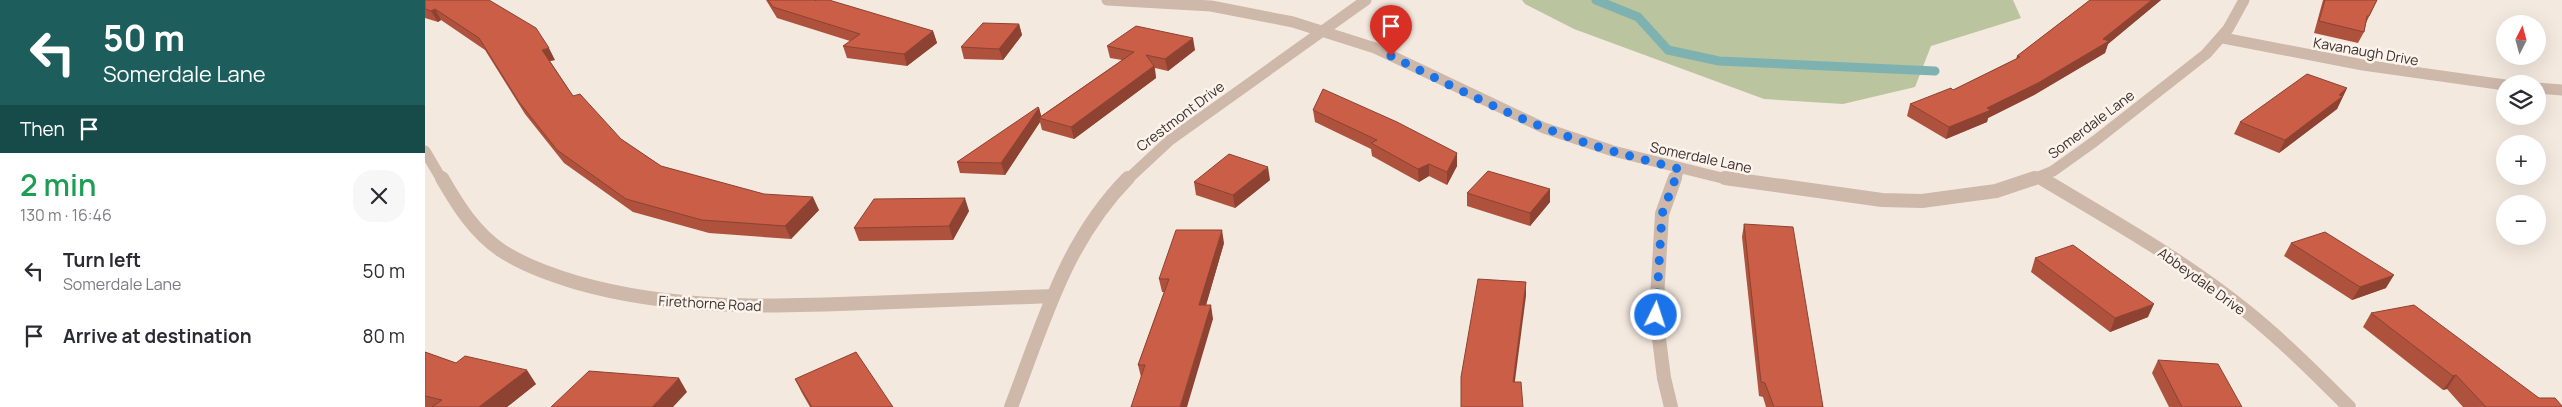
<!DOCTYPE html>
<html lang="en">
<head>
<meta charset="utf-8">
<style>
  :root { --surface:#fff; --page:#f7f7f7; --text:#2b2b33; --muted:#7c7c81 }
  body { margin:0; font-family:Manrope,sans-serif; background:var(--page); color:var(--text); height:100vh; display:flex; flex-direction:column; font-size:19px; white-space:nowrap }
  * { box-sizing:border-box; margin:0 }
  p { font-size:16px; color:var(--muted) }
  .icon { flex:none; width:28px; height:28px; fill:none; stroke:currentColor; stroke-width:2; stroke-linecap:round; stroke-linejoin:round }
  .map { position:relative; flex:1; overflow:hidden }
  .sheet { display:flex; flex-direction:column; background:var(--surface); width:425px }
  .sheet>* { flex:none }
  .banner { background:#1d5e5d; color:#fff; overflow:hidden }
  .needle { width:32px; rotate:6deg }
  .buttons { position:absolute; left:2071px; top:15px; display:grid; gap:10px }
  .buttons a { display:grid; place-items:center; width:50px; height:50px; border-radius:50%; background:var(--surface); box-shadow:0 5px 20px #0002; font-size:25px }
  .pin { position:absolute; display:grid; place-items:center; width:42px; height:42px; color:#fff; margin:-51px -21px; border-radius:50% 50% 50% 0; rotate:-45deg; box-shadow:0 0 5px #0007 }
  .pin .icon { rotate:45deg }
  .me { position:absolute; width:55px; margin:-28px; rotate:4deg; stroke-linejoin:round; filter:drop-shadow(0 0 4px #0008) }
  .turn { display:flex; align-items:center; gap:18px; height:105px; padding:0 20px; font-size:22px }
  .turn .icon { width:65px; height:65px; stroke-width:2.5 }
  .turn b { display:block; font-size:35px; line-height:42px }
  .then { display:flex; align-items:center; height:48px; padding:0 20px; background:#0003; gap:10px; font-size:19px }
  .round { display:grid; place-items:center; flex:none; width:52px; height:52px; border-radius:20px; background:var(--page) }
  .headline { display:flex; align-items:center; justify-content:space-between; height:85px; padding:0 20px }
  h1 { font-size:30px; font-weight:600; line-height:38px; color:#1e9e55 }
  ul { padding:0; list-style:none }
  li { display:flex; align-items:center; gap:15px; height:65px; padding:0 20px }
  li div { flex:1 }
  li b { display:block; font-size:19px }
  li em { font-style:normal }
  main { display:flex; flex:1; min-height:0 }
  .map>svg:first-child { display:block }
  .green { fill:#bac49e }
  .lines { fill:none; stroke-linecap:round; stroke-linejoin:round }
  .stream { stroke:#7db2b1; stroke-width:9 }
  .street-far1 { stroke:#cdb8aa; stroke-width:11 }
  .street { stroke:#cdb8aa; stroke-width:14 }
  .wall { fill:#ae513d }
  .shaded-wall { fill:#8d4232 }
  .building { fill:#ca5e47; stroke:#8d4232 }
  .route { stroke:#1a73e8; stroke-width:9; stroke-dasharray:0 16.2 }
  .labels { text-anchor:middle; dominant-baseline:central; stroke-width:5; stroke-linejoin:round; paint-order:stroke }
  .street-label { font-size:14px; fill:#3a2e2a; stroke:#fbf3ec }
</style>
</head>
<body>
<main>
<section class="sheet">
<div class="banner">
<div class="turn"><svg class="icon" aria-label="left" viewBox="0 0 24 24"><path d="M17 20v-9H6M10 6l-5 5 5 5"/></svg><div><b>50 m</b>Somerdale Lane</div></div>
<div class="then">Then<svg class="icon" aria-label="arrive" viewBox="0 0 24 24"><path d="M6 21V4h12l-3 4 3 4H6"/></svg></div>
</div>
<div class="headline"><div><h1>2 min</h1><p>130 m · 16:46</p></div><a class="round"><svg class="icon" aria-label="close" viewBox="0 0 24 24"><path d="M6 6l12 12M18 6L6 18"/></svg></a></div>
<ul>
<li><svg class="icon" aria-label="left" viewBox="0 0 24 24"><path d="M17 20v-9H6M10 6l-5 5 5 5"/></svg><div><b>Turn left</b><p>Somerdale Lane</p></div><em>50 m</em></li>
<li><svg class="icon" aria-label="arrive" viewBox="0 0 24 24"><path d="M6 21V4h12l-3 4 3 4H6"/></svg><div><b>Arrive at destination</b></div><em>80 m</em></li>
</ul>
</section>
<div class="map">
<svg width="2137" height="407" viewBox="0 0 2137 407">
  <rect width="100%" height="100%" fill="#f4e9df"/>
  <path class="green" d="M1097,0H1588L1596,18L1506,46L1490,87L1418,104L1339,99L1149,29L1100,4Z"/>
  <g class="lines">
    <path class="stream" d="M1171,0L1213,17L1243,50L1294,61L1510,71"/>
    <path class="street-far1" d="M682,0L786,6L868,22L950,48L1119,128L1188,151L1305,180
      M1798,38L1938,65L2080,85
      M2112,88L2137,90
      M0,151L17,180
      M1614,177L1618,180
      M702,180L745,140L941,0
      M1250,180L1254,169
      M1606,180L1628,171L1670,141L1781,54L1803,29L1819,0"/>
    <path class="street" d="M17,178C33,206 50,233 77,251C100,266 126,275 153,283C248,310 345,307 443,303C504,301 566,298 628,296
      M1300,178L1457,200L1497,201L1571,191L1610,178
      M1616,178C1686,220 1758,260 1821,311C1857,340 1891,374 1924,407
      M586,407C618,325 639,243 703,178
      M1246,407L1239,378L1231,315L1237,214L1250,178"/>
  </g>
  <path class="wall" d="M0,0L130,60L125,61L148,96L196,139L236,166L394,210L366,239L284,233L208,212L139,163L100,114L60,50L16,20L13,22L0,18Z
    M341,0H390L508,31L512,43L482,66L422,58L418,46L425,41L352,18Z
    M1665,0H1736L1683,44L1680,53L1609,95L1563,118L1562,122L1521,139L1482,116L1485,104L1528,90L1591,59L1592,56Z
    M1898,0H1952L1941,23L1939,32L1933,43L1889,33Z
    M594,24L597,35L578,60L539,59L536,47Z
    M682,46L770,50L743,71L730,68L731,78L649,139L617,130L615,122L580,175L535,173L532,162L614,108L616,116L697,60L685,58Z
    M1922,88L1912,109L1854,153L1809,134L1815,122Z
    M888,110L1032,166L1022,185L1004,176L994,182L947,156L946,149L890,122Z
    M845,180L810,208L771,195L769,182Z
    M1125,189V202L1105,226L1042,206V193Z
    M544,211L528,240L434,241L429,228Z
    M1319,224L1398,407H1341L1338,397L1334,396L1317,237Z
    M799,243L781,305L788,319L716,377L713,365L739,292H737L734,279Z
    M1866,243L1961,288L1927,300L1859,256Z
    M1610,258L1723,317L1685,332L1606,272Z
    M1946,313L2114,398L2137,407H2038L2022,389L2018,390L1938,327Z
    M0,352L31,363L111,384L82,407H0Z
    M1733,360L1817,407H1744L1727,373Z
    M370,379L468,407H385L377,393Z"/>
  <path class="shaded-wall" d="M1727,0H1736L1683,44L1680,53L1609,95L1563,118L1562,122L1521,139L1524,127L1562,108L1678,39Z
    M10,9L16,20L13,22L6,11Z
    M594,24L597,35L578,60L574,49Z
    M508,31L512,43L482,66L479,54Z
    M768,38L770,50L743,71L740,59Z
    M124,48L130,60L124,61L117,50Z
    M729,66L731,78L649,139L646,127Z
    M1922,88L1912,109L1854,153L1860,140L1914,95Z
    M614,108L617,119L614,118L615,122L580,175L576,163Z
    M1032,153V166L1022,185V172Z
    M1004,164V176L994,182L993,169Z
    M843,167L845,180L810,208L808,195Z
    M1125,189V202L1105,226V213Z
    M388,197L394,210L366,239L360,226Z
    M540,198L544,211L528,240L524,226Z
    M797,230L799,243L777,319L774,305Z
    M1969,275L1961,288L1927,300L1935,287Z
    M1101,282V296L1088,396V382Z
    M1729,304L1723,317L1685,332L1690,318Z
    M786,305L788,319L762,407H755Z
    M102,370L111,384L82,407H54Z
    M2031,375L2022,389L2018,390L2028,376Z
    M254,378L262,392L248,407H227Z"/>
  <path class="building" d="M0,0H64L111,28L124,48L117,50L148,96L155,94L196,139L236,166L339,194L388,197L360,226L277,220L201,199L132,150L94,102L54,38L10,9L6,11L0,9Z
    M343,0H390L391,1V0H404L508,31L479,54L418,46L435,34L348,7Z
    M1665,0H1727L1678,39L1684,41L1613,83L1562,108L1566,110L1524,127L1485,104L1526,88L1528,90L1595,57L1592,56Z
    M1900,0H1952L1944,16H1942L1939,32L1894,21Z
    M558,23L594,24L574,49L536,47Z
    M711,26L768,38L740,59L721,55L729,66L646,127L614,118L709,52L682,46Z
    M1882,74L1922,88L1914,95L1918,96L1860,140L1815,122Z
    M898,89L972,122L1032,153L1022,172L1004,164L993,169L946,143L952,140L888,110Z
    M613,107L614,108L576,163L532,162Z
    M804,154L843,167L808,195L769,182Z
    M1063,171L1125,189L1105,213L1042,193Z
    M540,198L524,226L429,228L449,199Z
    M1319,224L1368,227L1398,407H1349L1340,383L1336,382Z
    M751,230H797L774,305H786L755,407H706L720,365H713L744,279H734Z
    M1900,232L1969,275L1935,287L1866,243Z
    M1648,245L1729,304L1690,318L1610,258Z
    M1053,279L1101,282L1088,382H1096L1098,407H1036V377Z
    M1989,305L2114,398H2130L2137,406V407H2061L2031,375L2028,376L1946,313Z
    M0,352L31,363L40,356L102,370L54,407H7L17,400L0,396Z
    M431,352L468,407H387L370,379Z
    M1733,360L1793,364L1817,407H1757Z
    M164,371L254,378L227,407H126Z"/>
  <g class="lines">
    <path class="route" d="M966,56C1025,85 1084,116 1147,138C1182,151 1218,159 1254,169L1237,214L1231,315"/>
  </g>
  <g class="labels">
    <g class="street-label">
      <text transform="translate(1941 51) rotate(10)">Kavanaugh Drive</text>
      <text transform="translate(755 116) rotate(-37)">Crestmont Drive</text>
      <text transform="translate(1666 124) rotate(-37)">Somerdale Lane</text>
      <text transform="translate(1276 157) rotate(12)">Somerdale Lane</text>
      <text transform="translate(1777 281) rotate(36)">Abbeydale Drive</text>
      <text transform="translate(285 303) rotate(3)">Firethorne Road</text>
    </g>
  </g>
</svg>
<div class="buttons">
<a><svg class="needle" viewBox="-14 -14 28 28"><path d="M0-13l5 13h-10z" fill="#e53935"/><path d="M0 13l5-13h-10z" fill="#7c7c81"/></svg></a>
<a><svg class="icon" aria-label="layers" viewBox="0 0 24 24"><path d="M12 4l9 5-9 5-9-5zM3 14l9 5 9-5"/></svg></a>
<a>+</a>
<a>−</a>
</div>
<div class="pin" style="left:966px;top:56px;background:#d93025"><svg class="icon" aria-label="arrive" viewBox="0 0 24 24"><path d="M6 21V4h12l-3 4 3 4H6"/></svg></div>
<svg class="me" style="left:1231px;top:315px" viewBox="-20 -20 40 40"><circle r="17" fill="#1a73e8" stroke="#fff" stroke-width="3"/><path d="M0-11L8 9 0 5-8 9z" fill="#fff"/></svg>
</div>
</main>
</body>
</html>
